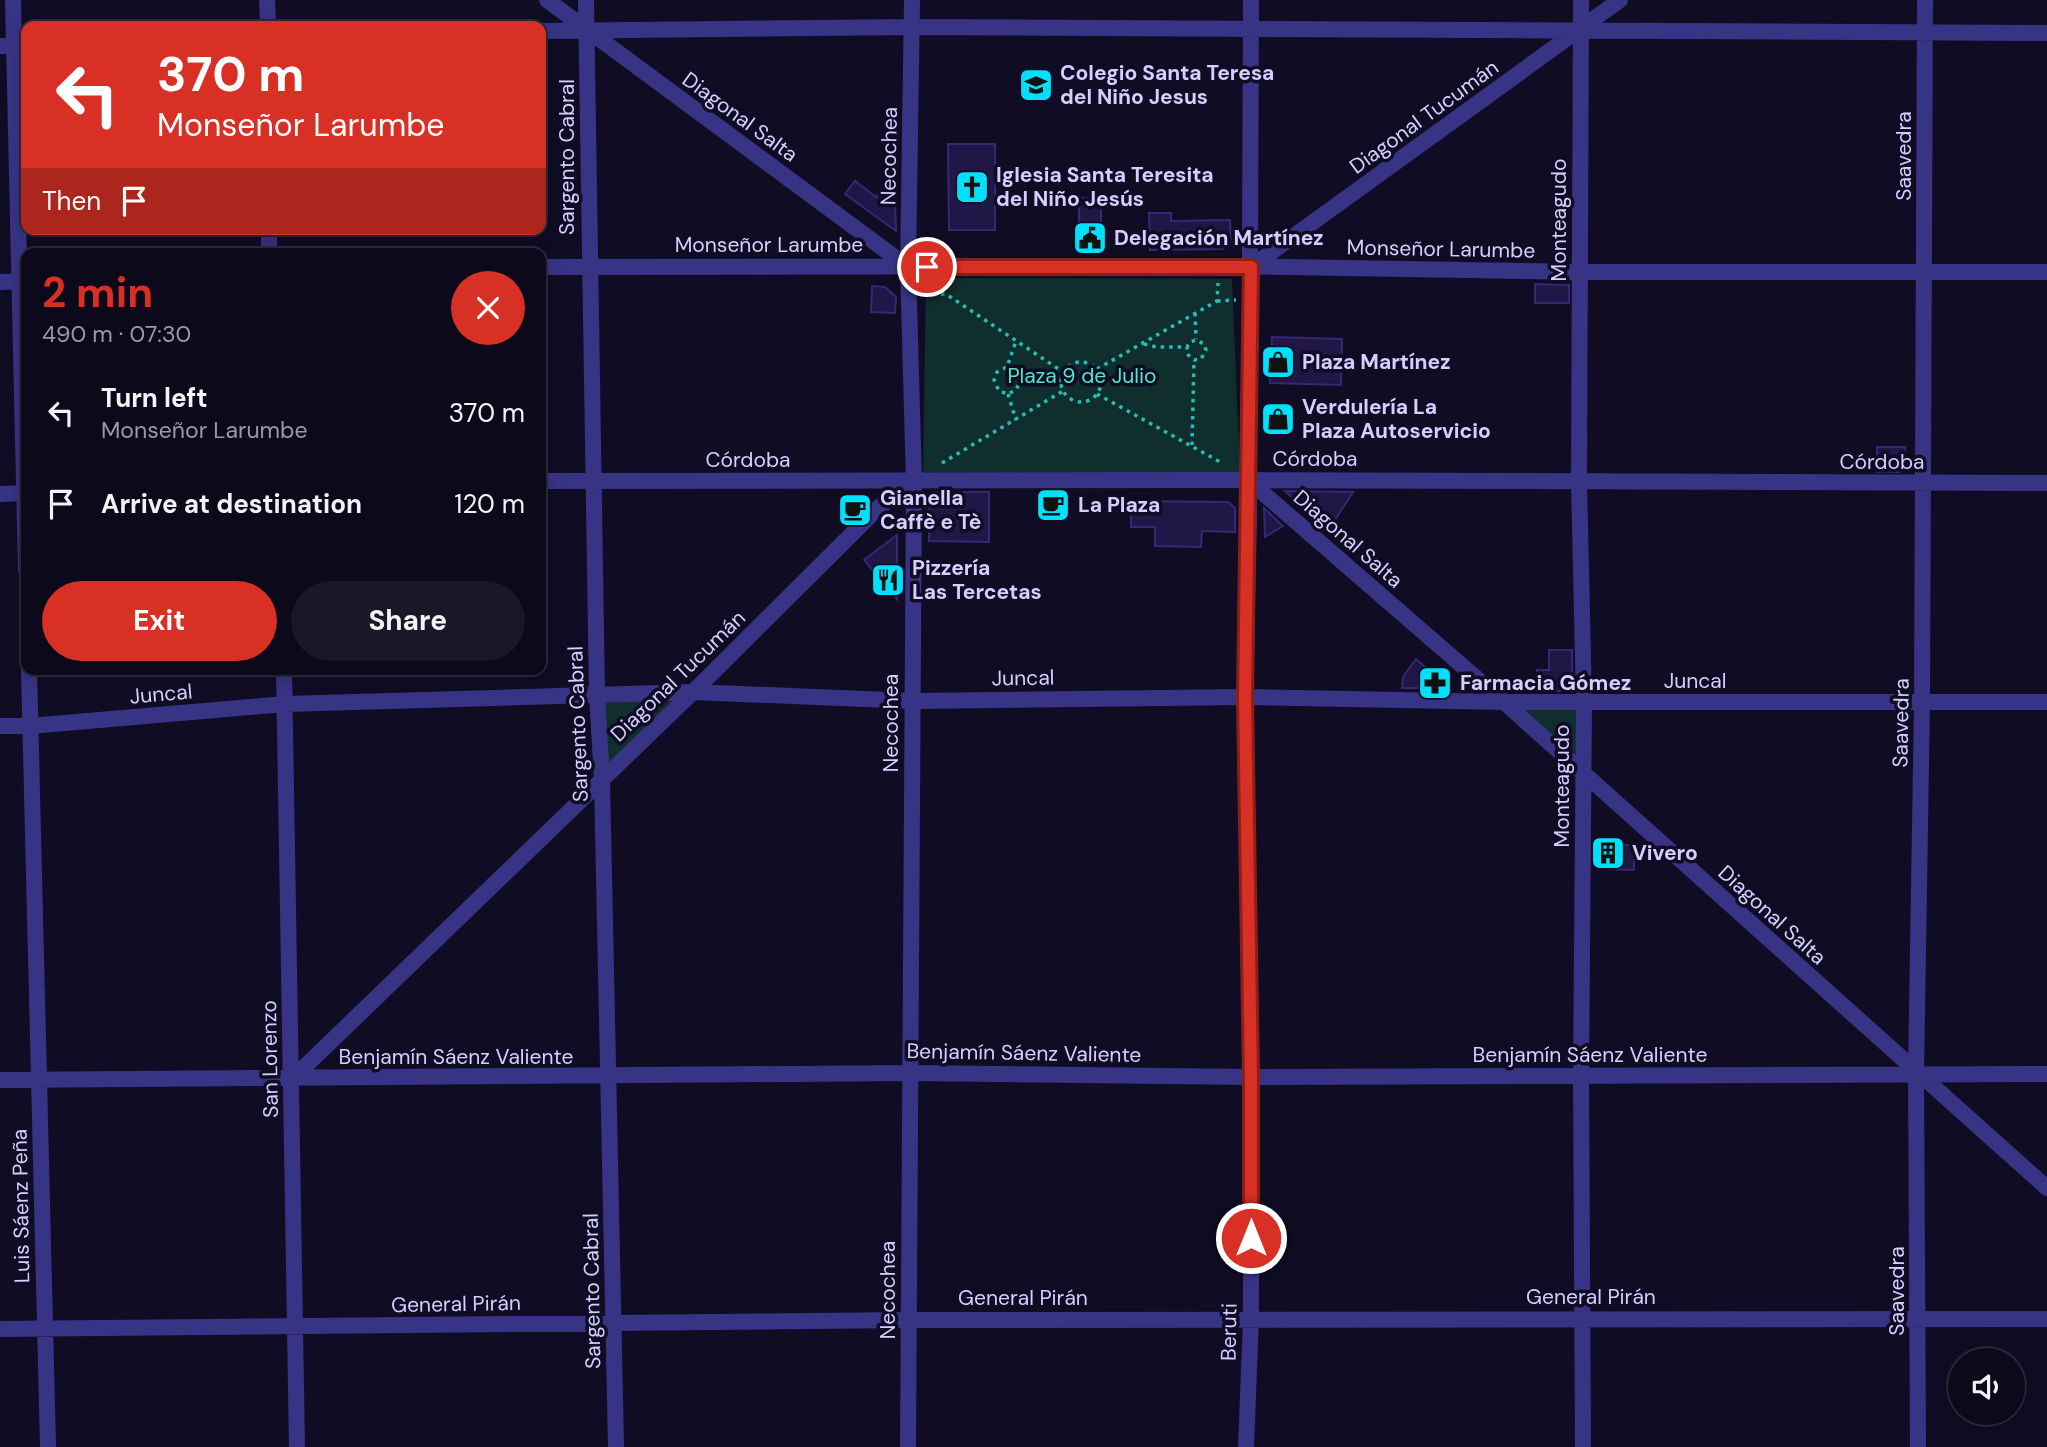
<!DOCTYPE html>
<html lang="en">
<head>
<meta charset="utf-8">
<style>
  :root { --surface:#0c091b; --page:#1a1728; --text:#f1f3f6; --muted:#9a9aa3; --line:#2c2a3a; --accent:#d93025 }
  body { margin:0; font-family:"DM Sans",sans-serif; background:var(--page); color:var(--text); height:100vh; display:flex; flex-direction:column; font-size:26px; white-space:nowrap }
  * { box-sizing:border-box; margin:0 }
  p { font-size:23px; color:var(--muted) }
  .icon { flex:none; width:38px; height:38px; fill:none; stroke:currentColor; stroke-width:2; stroke-linecap:round; stroke-linejoin:round }
  .map { position:relative; flex:1; overflow:hidden }
  .drawer { position:absolute; left:21px; top:248px; width:525px; height:427px; display:flex; flex-direction:column; background:var(--surface); border-radius:14px; box-shadow:0 4px 18px #0003,0 0 0 2px var(--line) }
  .drawer>* { flex:none }
  .top-card { position:absolute; left:21px; top:21px; width:525px; height:214px; border-radius:14px; box-shadow:0 4px 18px #0003,0 0 0 2px var(--line); background:#d93025; color:#fff; overflow:hidden }
  .fabs { position:absolute; left:1948px; top:1348px; display:grid; gap:14px }
  .fabs a { display:grid; place-items:center; width:77px; height:77px; border-radius:50%; background:var(--surface); box-shadow:0 4px 18px #0003,0 0 0 2px var(--line); font-size:35px }
  .pin { position:absolute; display:grid; place-items:center; width:60px; height:60px; color:#fff; margin:-30px; border:4px solid #fff; border-radius:50%; box-shadow:0 2px 7px #0007 }
  .me { position:absolute; width:77px; margin:-38px; rotate:0deg; stroke-linejoin:round; filter:drop-shadow(0 0 5px #0008) }
  .turn { display:flex; align-items:center; gap:24px; height:147px; padding:0 21px; font-size:32px }
  .turn .icon { width:91px; height:91px; stroke-width:2.5 }
  .turn b { display:block; font-size:49px; line-height:60px }
  .then { display:flex; align-items:center; height:66px; padding:0 21px; background:#0003; gap:14px; font-size:26px }
  .round { display:grid; place-items:center; flex:none; width:74px; height:74px; border-radius:37px; background:var(--page) }
  .head { display:flex; align-items:center; justify-content:space-between; height:119px; padding:0 21px }
  h1 { font-size:42px; font-weight:700; line-height:52px; color:var(--accent) }
  .cta { display:flex; gap:14px; margin-top:auto; padding:14px 21px }
  .cta a { flex:1; height:80px; border-radius:42px; background:var(--accent); color:#fff; font-size:28px; font-weight:700; line-height:80px; text-align:center }
  .cta a+a { background:var(--page); color:var(--text) }
  ul { padding:0; list-style:none }
  li { display:flex; align-items:center; gap:21px; height:91px; padding:0 21px }
  li div { flex:1 }
  li b { display:block; font-size:26px }
  li em { font-style:normal }
  .map>svg:first-child { display:block }
  .green { fill:#0f2e2d }
  .building { fill:#211746; stroke:#372774; stroke-width:2 }
  .lines { fill:none; stroke-linecap:round; stroke-linejoin:round }
  .path { stroke:#25bdb5; stroke-width:3.5; stroke-dasharray:3.5 5; stroke-linecap:butt }
  .minor { stroke:#373486; stroke-width:16 }
  .route-casing { stroke:#8d1f18; stroke-width:18 }
  .route { stroke:#d93025; stroke-width:12 }
  .labels { text-anchor:middle; dominant-baseline:central; stroke-width:7; stroke-linejoin:round; paint-order:stroke }
  .poi-label { font-size:21px; font-weight:bold; fill:#d5cfff; stroke:#100c24; text-anchor:start }
  .street-label { font-size:21px; fill:#d5cfff; stroke:#100c24 }
  .park-label { font-size:21px; fill:#52e8c3; stroke:#100c24 }
</style>
</head>
<body>
<div class="map">
<svg width="2047" height="1447" viewBox="0 0 2047 1447">
  <rect width="100%" height="100%" fill="#100c24"/>
  <path class="green" d="M926,278L1232,279L1240,473L923,472Z
    M693,692L602,780L597,695Z
    M1504,702H1584L1583,773Z"/>
  <path class="building" d="M948,144H995V230H949Z
    M894,172L896,231L845,194L855,181L876,197Z
    M1079,198H1101V247H1079Z
    M1149,213H1171V221L1230,220L1231,240L1222,249L1150,250Z
    M1535,284L1569,285V303H1535Z
    M872,286L885,287L896,297L895,313L871,312Z
    M1272,337L1342,339L1341,385L1270,383Z
    M1877,447H1905L1906,466L1899,472H1877Z
    M1285,491L1353,492L1328,531Z
    M938,492H989V542L929,541V502Z
    M1131,501L1228,502L1235,508V532L1202,531L1201,547L1155,546V527H1131Z
    M1264,508L1283,526L1265,537Z
    M897,535V599L864,560Z
    M1549,650H1572V686L1567,691H1537V670H1549Z
    M1416,659L1449,688H1402L1403,677Z
    M1602,845H1634V870L1602,869Z"/>
  <g class="lines">
    <path class="path" d="M924,295L946,294L1063,372
      M1217,301L1236,300
      M1195,313L1196,339
      M1144,344L1156,347H1187L1190,342L1196,340L1204,344L1206,350L1201,359L1194,360L1187,354V347
      M1061 382a20 20 0 1 1 40 0a20 20 0 1 1-40 0Z
      M1007,367L1018,373L1020,382L1016,390L1008,394L999,391L994,380L997,372L1007,367L1016,341
      M1097,369L1217,301L1218,283
      M1020,382L1061,378
      M1008,394L1016,420
      M1097,394L1222,463
      M1192,445L1194,360
      M942,463L1063,391"/>
    <path class="minor" d="M13,0L26,570
      M267,0L268,26
      M547,0L908,267
      M586,0L597,695L602,780L616,1447
      M1581,0L1579,481L1584,702L1581,1076L1583,1447
      M541,31L912,27L2047,33
      M0,46H26
      M269,229V254
      M541,267L1233,266L1580,272H2047
      M1251,267L1620,0
      M0,282L26,281
      M1248,480L1504,702L2047,1188
      M541,481L1227,480L2047,483
      M0,494L26,493
      M29,670L48,1447
      M284,670L297,1447
      M0,726H30L285,704L693,692L913,701L1245,697L1504,702H2047
      M292,1079L693,692L878,508L914,481
      M0,1080L910,1073L1251,1077L2047,1074
      M0,1329L909,1320L2047,1319
      M908,1447L914,481L908,267L912,0
      M1246,1447L1251,1319V1077L1245,697L1249,517L1251,0
      M1918,1447L1916,1073L1922,703L1925,0"/>
  </g>
  <g class="lines">
    <g class="route-casing">
      <path id="route" d="M927,267H1251L1245,697L1251,1077V1238"/>
    </g>
    <use href="#route" class="route"/>
  </g>
  <defs>
    <g id="school-square" transform="scale(1.75)"><rect x="-9" y="-9" width="18" height="18" rx="4" fill="#00e0fa" stroke="#100c24"/><path d="M0-5L7-2L0 1L-7-2ZM-4 1L0 2.5L4 1V4Q0 6-4 4Z" fill="#111"/></g>
    <g id="church-square" transform="scale(1.75)"><rect x="-9" y="-9" width="18" height="18" rx="4" fill="#00e0fa" stroke="#100c24"/><path d="M-1.2-6h2.4v3.5h3.3v2.4h-3.3V6h-2.4V-.1h-3.3v-2.4h3.3Z" fill="#111"/></g>
    <g id="civic-square" transform="scale(1.75)"><rect x="-9" y="-9" width="18" height="18" rx="4" fill="#00e0fa" stroke="#100c24"/><path d="M-.6-6.5H3V-4.5H.6V-3L4-1V1h2V6H-6V1h2V-1L-.6-3ZM-1.2 2.5V6h2.4V2.5Z" fill="#111"/></g>
    <g id="shop-square" transform="scale(1.75)"><rect x="-9" y="-9" width="18" height="18" rx="4" fill="#00e0fa" stroke="#100c24"/><path d="M-5-2.5h2.3a2.7 3.5 0 0 1 5.4 0H5L5.5 6h-11ZM-1.5-2.5h3a1.5 2.3 0 0 0-3 0Z" fill="#111"/></g>
    <g id="cafe-square" transform="scale(1.75)"><rect x="-9" y="-9" width="18" height="18" rx="4" fill="#00e0fa" stroke="#100c24"/><path d="M-5.5-4.5H6V0H3Q3 3.5 0 3.5H-2.5Q-5.5 3.5-5.5 0ZM3-3.2v2h1.7v-2ZM-6 4.5H4V6H-6Z" fill="#111"/></g>
    <g id="restaurant-square" transform="scale(1.75)"><rect x="-9" y="-9" width="18" height="18" rx="4" fill="#00e0fa" stroke="#100c24"/><path d="M-5-6h1v4h1v-4h1v4h1v-4h1v5L-1.5 .5V6h-2V.5L-5-1ZM5-6V6H3V1.5H1.5Q1.5-4 5-6Z" fill="#111"/></g>
    <g id="pharmacy-square" transform="scale(1.75)"><rect x="-9" y="-9" width="18" height="18" rx="4" fill="#00e0fa" stroke="#100c24"/><path d="M-2-6h4v4h4v4h-4v4h-4v-4h-4v-4h4Z" fill="#111"/></g>
    <g id="building-square" transform="scale(1.75)"><rect x="-9" y="-9" width="18" height="18" rx="4" fill="#00e0fa" stroke="#100c24"/><path d="M-4-6H4V6H1V3H-1V6H-4ZM-2.5-4.3h1.7v1.8h-1.7ZM.8-4.3h1.7v1.8H.8ZM-2.5-1h1.7V.8h-1.7ZM.8-1h1.7V.8H.8Z" fill="#111"/></g>
  </defs>
  <g fill-rule="evenodd">
    <use href="#school-square" x="1036" y="85"/>
    <use href="#church-square" x="972" y="187"/>
    <use href="#civic-square" x="1090" y="238"/>
    <use href="#shop-square" x="1278" y="362"/>
    <use href="#shop-square" x="1278" y="419"/>
    <use href="#cafe-square" x="1053" y="505"/>
    <use href="#cafe-square" x="855" y="510"/>
    <use href="#restaurant-square" x="888" y="580"/>
    <use href="#pharmacy-square" x="1435" y="683"/>
    <use href="#building-square" x="1608" y="853"/>
  </g>
  <g class="labels">
    <g class="poi-label">
      <text x="1060" y="73">Colegio Santa Teresa<tspan x="1060" dy="24">del Niño Jesus</tspan></text>
      <text x="996" y="175">Iglesia Santa Teresita<tspan x="996" dy="24">del Niño Jesús</tspan></text>
      <text x="1114" y="238">Delegación Martínez</text>
      <text x="1302" y="362">Plaza Martínez</text>
      <text x="1302" y="407">Verdulería La<tspan x="1302" dy="24">Plaza Autoservicio</tspan></text>
      <text x="880" y="498">Gianella<tspan x="880" dy="24">Caffè e Tè</tspan></text>
      <text x="1078" y="505">La Plaza</text>
      <text x="912" y="568">Pizzería<tspan x="912" dy="24">Las Tercetas</tspan></text>
      <text x="1460" y="683">Farmacia Gómez</text>
      <text x="1632" y="853">Vivero</text>
    </g>
    <g class="street-label">
      <text transform="translate(740 117) rotate(36)">Diagonal Salta</text>
      <text transform="translate(1424 117) rotate(-36)">Diagonal Tucumán</text>
      <text transform="translate(889 156) rotate(-89)">Necochea</text>
      <text transform="translate(1904 156) rotate(-90)">Saavedra</text>
      <text transform="translate(567 157) rotate(-90)">Sargento Cabral</text>
      <text transform="translate(1559 220) rotate(-90)">Monteagudo</text>
      <text x="769" y="245">Monseñor Larumbe</text>
      <text transform="translate(1441 249) rotate(1)">Monseñor Larumbe</text>
      <text x="1315" y="459">Córdoba</text>
      <text x="748" y="460">Córdoba</text>
      <text x="1882" y="462">Córdoba</text>
      <text transform="translate(1348 539) rotate(41)">Diagonal Salta</text>
      <text transform="translate(678 676) rotate(-44)">Diagonal Tucumán</text>
      <text transform="translate(1023 678) rotate(-1)">Juncal</text>
      <text x="1695" y="681">Juncal</text>
      <text transform="translate(161 694) rotate(-5)">Juncal</text>
      <text transform="translate(891 723) rotate(-90)">Necochea</text>
      <text transform="translate(1901 723) rotate(-89)">Saavedra</text>
      <text transform="translate(578 724) rotate(-92)">Sargento Cabral</text>
      <text transform="translate(1562 786) rotate(-90)">Monteagudo</text>
      <text transform="translate(1772 915) rotate(42)">Diagonal Salta</text>
      <text transform="translate(1024 1053) rotate(1)">Benjamín Sáenz Valiente</text>
      <text x="1590" y="1055">Benjamín Sáenz Valiente</text>
      <text x="456" y="1057">Benjamín Sáenz Valiente</text>
      <text transform="translate(270 1059) rotate(-91)">San Lorenzo</text>
      <text transform="translate(21 1206) rotate(-91)">Luis Sáenz Peña</text>
      <text transform="translate(888 1290) rotate(-90)">Necochea</text>
      <text transform="translate(592 1291) rotate(-91)">Sargento Cabral</text>
      <text transform="translate(1897 1291) rotate(-90)">Saavedra</text>
      <text x="1591" y="1297">General Pirán</text>
      <text x="1023" y="1298">General Pirán</text>
      <text transform="translate(456 1304) rotate(-1)">General Pirán</text>
      <text transform="translate(1229 1332) rotate(-89)">Beruti</text>
    </g>
    <g class="park-label">
      <text x="1082" y="376">Plaza 9 de Julio</text>
    </g>
  </g>
</svg>
<div class="fabs">
<a><svg class="icon" aria-label="sound" viewBox="0 0 24 24"><path d="M4 9h4l5-4v14l-5-4H4zM17 9q2 3 0 6"/></svg></a>
</div>
<div class="pin" style="left:927px;top:267px;background:#d93025"><svg class="icon" aria-label="arrive" viewBox="0 0 24 24"><path d="M6 21V4h12l-3 4 3 4H6"/></svg></div>
<svg class="me" style="left:1251px;top:1238px" viewBox="-20 -20 40 40"><circle r="17" fill="#d93025" stroke="#fff" stroke-width="3"/><path d="M0-11L8 9 0 5-8 9z" fill="#fff"/></svg>
<div class="top-card">
<div class="turn"><svg class="icon" aria-label="left" viewBox="0 0 24 24"><path d="M17 20v-9H6M10 6l-5 5 5 5"/></svg><div><b>370 m</b>Monseñor Larumbe</div></div>
<div class="then">Then<svg class="icon" aria-label="arrive" viewBox="0 0 24 24"><path d="M6 21V4h12l-3 4 3 4H6"/></svg></div>
</div>
<section class="drawer">
<div class="head"><div><h1>2 min</h1><p>490 m · 07:30</p></div><a class="round" style="background:#d93025;color:#fff"><svg class="icon" aria-label="close" viewBox="0 0 24 24"><path d="M6 6l12 12M18 6L6 18"/></svg></a></div>
<ul>
<li><svg class="icon" aria-label="left" viewBox="0 0 24 24"><path d="M17 20v-9H6M10 6l-5 5 5 5"/></svg><div><b>Turn left</b><p>Monseñor Larumbe</p></div><em>370 m</em></li>
<li><svg class="icon" aria-label="arrive" viewBox="0 0 24 24"><path d="M6 21V4h12l-3 4 3 4H6"/></svg><div><b>Arrive at destination</b></div><em>120 m</em></li>
</ul>
<div class="cta"><a>Exit</a><a>Share</a></div>
</section>
</div>
</body>
</html>
